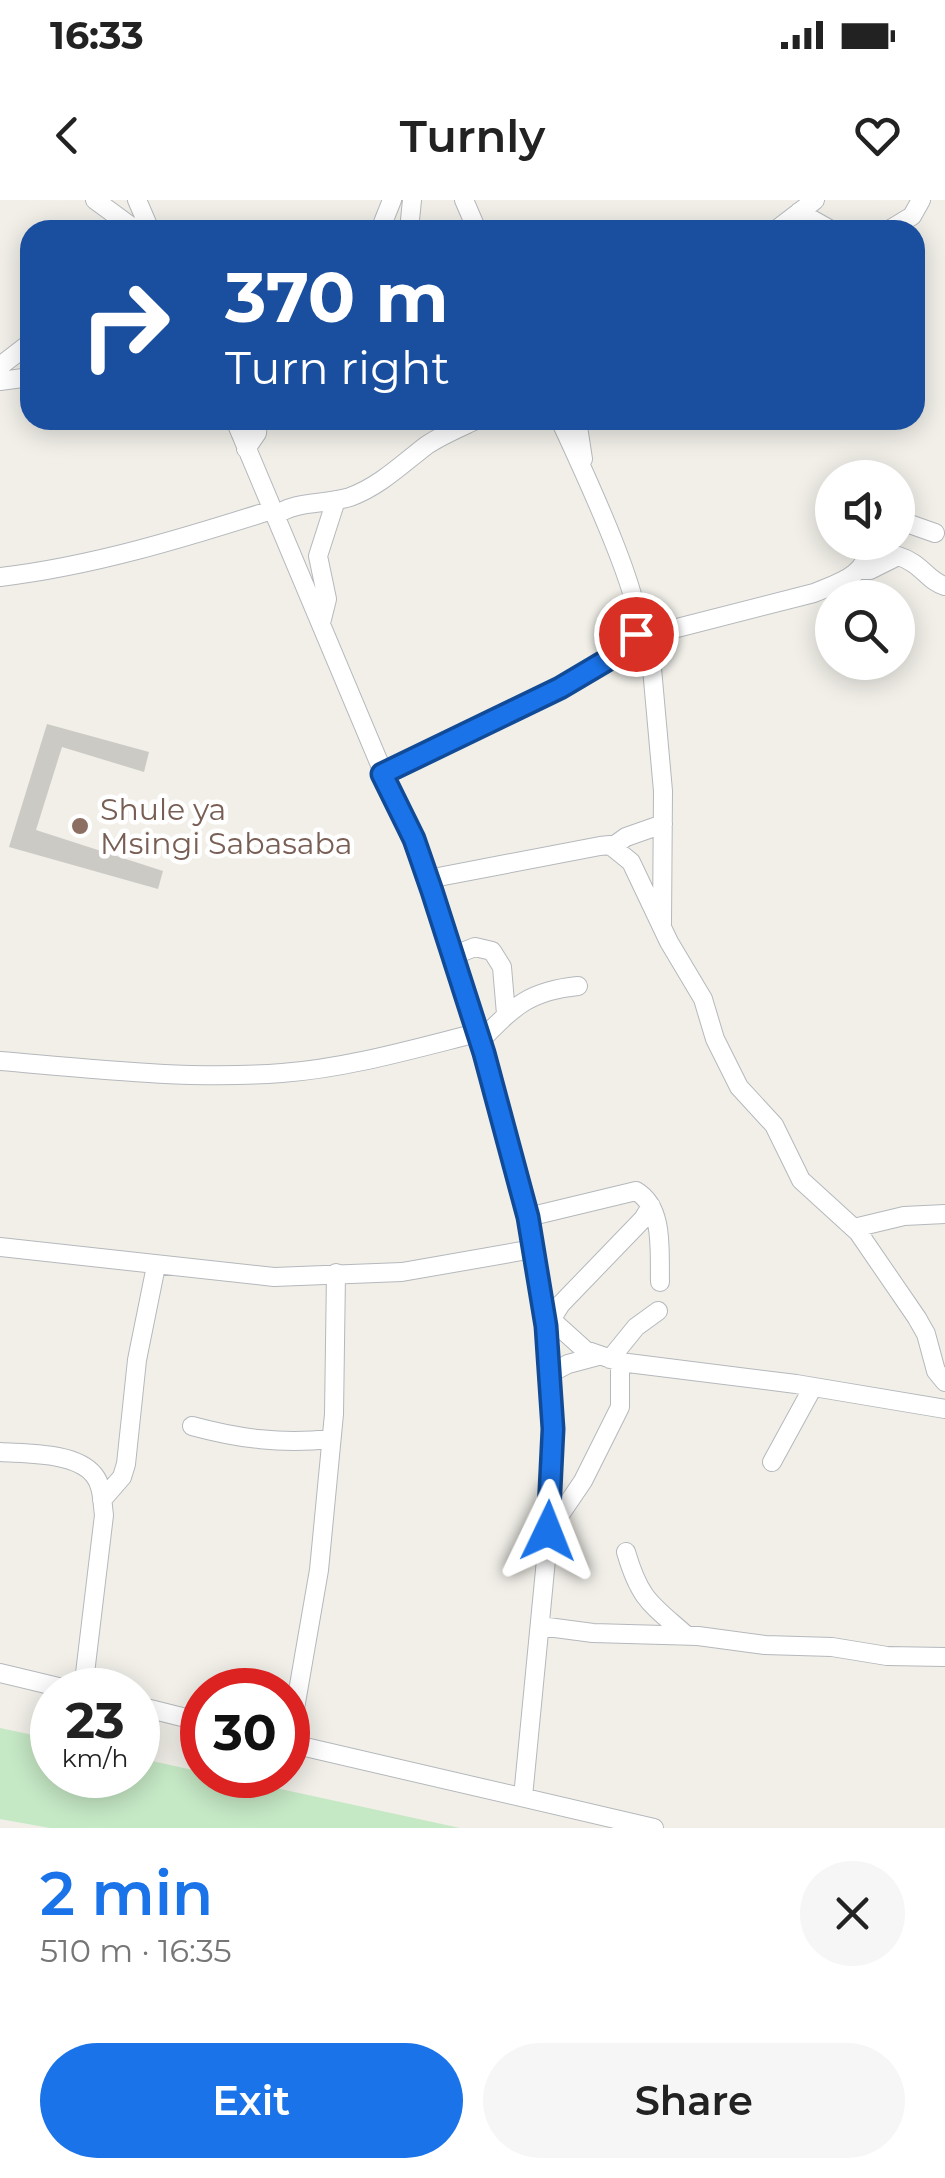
<!DOCTYPE html>
<html lang="en">
<head>
<meta charset="utf-8">
<style>
  :root { --surface:#fff; --page:#f6f6f6; --text:#222; --muted:#767676; --accent:#1a73e8 }
  body { margin:0; font-family:Montserrat,sans-serif; background:var(--page); color:var(--text); height:100vh; display:flex; flex-direction:column; font-size:38px; white-space:nowrap }
  * { box-sizing:border-box; margin:0 }
  p { font-size:32px; color:var(--muted) }
  .icon { flex:none; width:55px; height:55px; fill:none; stroke:currentColor; stroke-width:2; stroke-linecap:round; stroke-linejoin:round }
  .map { position:relative; height:1628px; overflow:hidden }
  .sheet { display:flex; flex-direction:column; background:var(--surface); flex:1 }
  .sheet>* { flex:none }
  .hud { position:absolute; left:20px; top:20px; width:905px; height:210px; border-radius:30px; box-shadow:0 5px 25px #0003; background:#1a4fa0; color:#fff; overflow:hidden }
  .tools { position:absolute; left:815px; top:260px; display:grid; gap:20px }
  .tools a { display:grid; place-items:center; width:100px; height:100px; border-radius:50%; background:var(--surface); box-shadow:0 5px 25px #0003; font-size:50px }
  .speed { position:absolute; left:30px; top:1468px; display:flex; gap:20px; font-size:50px; font-weight:700; text-align:center }
  .speed>* { display:grid; place-content:center; width:130px; height:130px; border-radius:50%; background:var(--surface); box-shadow:0 5px 25px #0003; line-height:1 }
  .speed small { font-size:25px; font-weight:400 }
  .speed .limit { border:15px solid #d22; background:#fff; color:#111 }
  .pin { position:absolute; display:grid; place-items:center; width:85px; height:85px; color:#fff; margin:-42px; border:5px solid #fff; border-radius:50%; box-shadow:0 2px 10px #0007 }
  .me { position:absolute; width:110px; margin:-55px; rotate:2deg; stroke-linejoin:round; filter:drop-shadow(0 0 8px #0008) }
  .turn { display:flex; align-items:center; gap:35px; height:210px; padding:0 40px; font-size:45px }
  .turn .icon { width:130px; height:130px; stroke-width:2.5 }
  .turn b { display:block; font-size:70px; line-height:85px }
  .round { display:grid; place-items:center; flex:none; width:105px; height:105px; border-radius:52px; background:var(--page) }
  .head { display:flex; align-items:center; justify-content:space-between; height:170px; padding:0 40px }
  h1 { font-size:60px; font-weight:600; line-height:75px; color:var(--accent) }
  .primary-button { display:flex; gap:20px; margin-top:auto; padding:20px 40px }
  .primary-button a { flex:1; height:115px; border-radius:60px; background:var(--accent); color:#fff; font-size:40px; font-weight:600; line-height:115px; text-align:center }
  .primary-button a+a { background:var(--page); color:var(--text) }
  .status { display:flex; justify-content:space-between; align-items:center; height:70px; padding:0 50px; background:var(--surface); direction:ltr }
  .status svg { height:28px; fill:currentColor }
  header { display:flex; justify-content:space-between; align-items:center; height:130px; padding:0 40px; background:var(--surface); font-size:45px; font-weight:600 }
  .map>svg:first-child { display:block }
  .green { fill:#c5e8c5 }
  .building { fill:#cccac5 }
  .lines { fill:none; stroke-linecap:round; stroke-linejoin:round }
  .minor-casing { stroke:#b5b8bc; stroke-width:20 }
  .minor { stroke:#fff; stroke-width:18 }
  .route-casing { stroke:#114b97; stroke-width:25 }
  .route { stroke:#1a73e8; stroke-width:18 }
  .education-dot { fill:#8d6e63; stroke:#fff; stroke-width:4 }
  .labels { text-anchor:middle; dominant-baseline:central; stroke-width:9; stroke-linejoin:round; paint-order:stroke }
  .education-label { font-size:30px; fill:#785e54; stroke:#fff; text-anchor:start }
</style>
</head>
<body>
<div class="status"><b>16:33</b><svg viewBox="0 0 49 12"><path d="M0 12V9h3v3zM5 12V6h3v6zM10 12V3h3v9zM15 12V0h3v12zM26 1h20v11H26zM47 4h2v5h-2z"/></svg></div>
<header><svg class="icon" aria-label="back" viewBox="0 0 24 24"><path d="M15 5l-7 7 7 7"/></svg>Turnly<svg class="icon" aria-label="heart" viewBox="0 0 24 24"><path d="M12 20l-8-8c-3-5 5-10 8-4 3-6 11-1 8 4z"/></svg></header>
<div class="map">
<svg width="945" height="1628" viewBox="0 0 945 1628">
  <rect width="100%" height="100%" fill="#f1efe8"/>
  <path class="green" d="M0,1528L52,1539V1575H138V1558L202,1572V1575H216L460,1628H50L0,1619Z"/>
  <path class="building" d="M47,524L149,552L144,572L62,547L36,630L163,671L158,689L9,647Z"/>
  <g class="lines">
    <g class="minor-casing">
      <path id="minor" d="M95,0L136,30
        M137,0L150,30
        M464,0L477,30
        M799,12L831,30
        M380,30L392,0
        M409,30L412,0
        M776,30L815,0
        M889,30L912,16L921,0
        M0,166L30,143
        M0,181L30,177
        M235,220L428,679L484,853L528,1017L545,1114L553,1229L548,1339L523,1597
        M577,220L583,259
        M246,249L257,233L258,220
        M275,316C295,300 326,305 350,297C380,286 402,264 427,245C442,235 459,228 476,220
        M898,320L935,333
        M860,370H870L898,356C922,363 927,381 945,386
        M0,377C93,366 184,338 272,310
        M321,423L327,399L318,356L336,300
        M649,435L663,591L662,724
        M638,438L814,393C843,381 865,376 872,342
        M382,574C425,553 621,468 636,434C649,407 575,253 560,220
        M612,647L626,637L663,624
        M428,679L600,646L610,645L631,662L669,742L703,799L715,839L739,887L774,925L801,980L858,1032L917,1118L926,1134L936,1171L945,1182
        M452,756L475,747L492,751L502,767L506,814
        M480,841C514,807 528,791 578,786
        M0,861C93,869 189,880 282,873C348,868 413,849 477,833
        M528,1017L636,991C665,1008 659,1053 660,1082
        M854,1028L904,1016L945,1014
        M0,1047L274,1077L402,1072L533,1049
        M545,1114L585,1150L620,1162L796,1184L945,1209
        M551,1120L561,1104L643,1019L651,1006
        M610,1159L636,1127L658,1111
        M549,1174L568,1164L598,1156
        M192,1226C240,1239 281,1244 331,1239
        M0,1252C27,1254 76,1252 94,1275C103,1286 102,1302 104,1315L83,1490
        M772,1262L813,1187
        M102,1300L122,1277L126,1264L137,1160L156,1066
        M549,1331L583,1281L620,1207V1162
        M626,1352C640,1400 651,1404 686,1435
        M540,1426L593,1433L698,1436L765,1445L832,1447L887,1456L945,1457
        M0,1473L71,1490
        M138,1506L202,1522
        M288,1543L654,1628
        M289,1543L319,1370L334,1214L336,1073"/>
    </g>
    <use href="#minor" class="minor"/>
  </g>
  <g class="lines">
    <g class="route-casing">
      <path id="route" d="M548,1331L553,1229L546,1126L528,1017L484,853L432,691L414,639L382,574L560,488L614,456L636,434"/>
    </g>
    <use href="#route" class="route"/>
  </g>
  <circle class="education-dot" cx="80" cy="626" r="10"/>
  <g class="labels">
    <g class="education-label">
      <text x="100" y="609">Shule ya<tspan x="100" dy="34">Msingi Sabasaba</tspan></text>
    </g>
  </g>
</svg>
<div class="tools">
<a><svg class="icon" aria-label="sound" viewBox="0 0 24 24"><path d="M4 9h4l5-4v14l-5-4H4zM17 9q2 3 0 6"/></svg></a>
<a><svg class="icon" aria-label="search" viewBox="0 0 24 24"><circle cx="10" cy="10" r="6"/><path d="M15 15l6 6"/></svg></a>
</div>
<div class="speed"><div>23<small>km/h</small></div><div class="limit">30</div></div>
<div class="pin" style="left:636px;top:434px;background:#d93025"><svg class="icon" aria-label="arrive" viewBox="0 0 24 24"><path d="M6 21V4h12l-3 4 3 4H6"/></svg></div>
<svg class="me" style="left:548px;top:1331px" viewBox="-20 -20 40 40"><path d="M0-17L14 15 0 8-14 15z" fill="#1a73e8" stroke="#fff" stroke-width="4"/></svg>
<div class="hud">
<div class="turn"><svg class="icon" aria-label="right" viewBox="0 0 24 24"><path d="M7 20v-9h11M14 6l5 5-5 5"/></svg><div><b>370 m</b>Turn right</div></div>
</div>
</div>
<section class="sheet">
<div class="head"><div><h1>2 min</h1><p>510 m · 16:35</p></div><a class="round"><svg class="icon" aria-label="close" viewBox="0 0 24 24"><path d="M6 6l12 12M18 6L6 18"/></svg></a></div>
<div class="primary-button"><a>Exit</a><a>Share</a></div>
</section>
</body>
</html>
